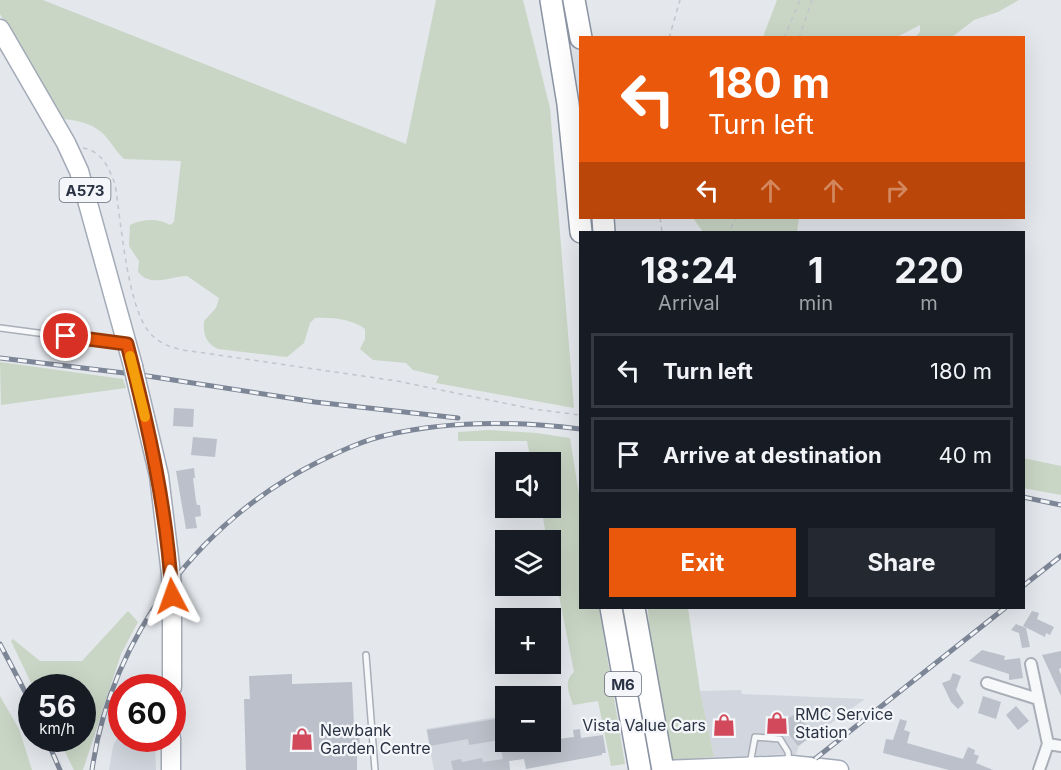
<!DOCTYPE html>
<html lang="en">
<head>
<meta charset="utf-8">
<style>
  :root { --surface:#171b24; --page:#242831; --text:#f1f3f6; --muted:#9ea1a6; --line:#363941; --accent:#ea580c }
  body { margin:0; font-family:Inter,sans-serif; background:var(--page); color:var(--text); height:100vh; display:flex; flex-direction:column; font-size:22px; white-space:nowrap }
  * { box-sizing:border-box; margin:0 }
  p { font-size:20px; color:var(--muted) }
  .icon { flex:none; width:33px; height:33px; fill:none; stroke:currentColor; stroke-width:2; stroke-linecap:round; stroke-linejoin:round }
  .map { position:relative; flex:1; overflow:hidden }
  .sheet { position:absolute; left:579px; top:231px; width:446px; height:378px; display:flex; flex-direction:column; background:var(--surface); border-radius:0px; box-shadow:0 6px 24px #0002 }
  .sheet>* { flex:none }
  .banner { position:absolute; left:579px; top:36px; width:446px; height:183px; border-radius:0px; box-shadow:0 6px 24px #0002; background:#ea580c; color:#fff; overflow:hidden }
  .controls { position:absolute; left:495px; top:452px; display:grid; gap:12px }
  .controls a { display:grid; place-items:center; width:66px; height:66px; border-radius:0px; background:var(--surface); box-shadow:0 6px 24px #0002; font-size:30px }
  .speed { position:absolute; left:18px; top:674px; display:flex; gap:12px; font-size:30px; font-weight:700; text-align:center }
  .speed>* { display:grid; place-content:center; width:78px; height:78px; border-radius:50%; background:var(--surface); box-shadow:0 6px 24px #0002; line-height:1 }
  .speed small { font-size:15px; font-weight:400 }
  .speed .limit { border:9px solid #d22; background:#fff; color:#111 }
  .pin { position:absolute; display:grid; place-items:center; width:51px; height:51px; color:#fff; margin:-26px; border:3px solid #fff; border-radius:50%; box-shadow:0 2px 6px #0007 }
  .me { position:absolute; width:66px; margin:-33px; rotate:356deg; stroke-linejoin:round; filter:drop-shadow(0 0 4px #0008) }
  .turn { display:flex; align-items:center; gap:21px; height:126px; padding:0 30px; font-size:27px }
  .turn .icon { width:78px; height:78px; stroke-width:2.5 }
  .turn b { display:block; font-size:42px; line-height:51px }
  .lanes { display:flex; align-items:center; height:57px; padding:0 30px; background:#0003; justify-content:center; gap:30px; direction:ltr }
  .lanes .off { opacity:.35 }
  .eta { display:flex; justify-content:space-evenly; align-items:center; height:102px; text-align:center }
  .eta b { font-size:36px; font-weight:700; line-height:42px }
  .button { display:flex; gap:12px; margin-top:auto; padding:12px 30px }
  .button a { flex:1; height:69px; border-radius:0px; background:var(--accent); color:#fff; font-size:24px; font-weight:700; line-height:69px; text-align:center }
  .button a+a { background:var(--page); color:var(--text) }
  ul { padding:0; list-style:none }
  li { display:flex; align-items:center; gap:18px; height:75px; margin:0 12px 9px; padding:0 18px; border:3px solid var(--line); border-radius:0px }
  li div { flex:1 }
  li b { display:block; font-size:22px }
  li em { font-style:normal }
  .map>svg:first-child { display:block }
  .built { fill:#d2d6de }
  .green { fill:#c9d6c5 }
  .building { fill:#bbc0ca }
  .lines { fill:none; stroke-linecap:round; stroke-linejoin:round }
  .lane-casing { stroke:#a9aeb7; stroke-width:8 }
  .street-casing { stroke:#a9aeb7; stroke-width:14 }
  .primary-casing { stroke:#a3abb8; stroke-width:21 }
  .highway-casing { stroke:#8b94a3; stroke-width:24 }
  .path { stroke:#c2c5cb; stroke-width:1.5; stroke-dasharray:4.5 4.5; stroke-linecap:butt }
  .lane { stroke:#f7f8fa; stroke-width:5 }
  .street { stroke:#f7f8fa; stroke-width:10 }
  .primary { stroke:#fff; stroke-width:18 }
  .highway { stroke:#fff; stroke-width:21 }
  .rail-casing { stroke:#7d8696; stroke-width:5 }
  .rail { stroke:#f4f6f9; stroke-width:3; stroke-dasharray:9; stroke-linecap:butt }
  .primary-bridge-casing { stroke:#a3abb8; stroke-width:21; stroke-linecap:butt }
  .primary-bridge { stroke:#fff; stroke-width:18 }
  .route-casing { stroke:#983908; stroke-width:15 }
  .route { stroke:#ea580c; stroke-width:10 }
  .slow { stroke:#f59e0b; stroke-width:10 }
  .labels { text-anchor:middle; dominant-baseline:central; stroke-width:4.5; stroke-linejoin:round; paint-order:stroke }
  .shield { fill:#f4f6f9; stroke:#676e7b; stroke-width:1.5 }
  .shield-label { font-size:15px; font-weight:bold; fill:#2b3445 }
  .poi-label { font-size:16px; fill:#2b3445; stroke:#f4f6f9; text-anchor:start }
</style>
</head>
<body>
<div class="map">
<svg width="1061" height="770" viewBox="0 0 1061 770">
  <rect width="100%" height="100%" fill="#e4e7ec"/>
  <path class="built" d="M741,690L742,694L865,699L799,746L796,754L714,757L700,691Z
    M502,716L510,770H434L426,729Z
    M121,731L122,738H155L156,770H109L113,746Z"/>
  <path class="green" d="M0,0H43L406,144L436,0H523L550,108L574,408L436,383L439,376L413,370L406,363L373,360L360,349L365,339V329C353,319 330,317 315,318L310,323L304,343L287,357L218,349C206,343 203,335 204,321L216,308L219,298L187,276C171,276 151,288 138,272L139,261L129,246L130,225C143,219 158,218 170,225L174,222L181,161L124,159C115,151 109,138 101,132C91,123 76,120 63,119L0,14Z
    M777,0H1019L998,12L974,20L952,37H915L920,32V25L897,37H763Z
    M693,218H799L797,232H703Z
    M0,362L123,379L126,388L1,405Z
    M489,430L537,433L570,438L580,501V608H599L625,764L611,766L598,701L573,705C569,692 563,682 574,672L551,555L550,540H547L541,507H550V462H531L527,441H458V432Z
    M1023,458L1061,466V495L1023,488Z
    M648,608H688L700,691L714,757L671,760L650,642Z
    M128,611L138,622L121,654L83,770H74L58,738H82V687H33L11,641L13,639L40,661H82Z
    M0,696L19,729L32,770H0Z"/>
  <path class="building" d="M174,408L194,409L193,427L173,426Z
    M193,437L217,439L215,457L191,455Z
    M194,468L195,478H193L196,501L197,505H200L201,516L195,517L197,528L186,529L176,471Z
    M1032,611L1039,613L1037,619L1054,627L1050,635L1046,633L1045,637L1023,626Z
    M1016,624L1026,628L1030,647L1022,648L1019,633L1011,630Z
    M982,650L1005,656L1004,660L1020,658L1023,678L1009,680V674L969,661Z
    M1061,651V668L1059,669L1061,675V696L1042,655Z
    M953,673L961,676L956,690L964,703L958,709L951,702L942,683L950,680Z
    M292,674V684L352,682L354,725H359L360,753L357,754V770H246L244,699H250L249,676Z
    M983,696L1001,702L996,719L978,713Z
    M1016,706L1029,721L1018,730L1006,715Z
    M797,713L807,727L804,730L809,738L798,746L780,723Z
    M502,718L506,739L469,745L468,739L430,746L427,730Z
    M900,719L907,721L904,730L910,732L907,743L963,759L968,747L975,750L974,754L979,756L976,763L993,770H949L883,753L886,739L893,740Z
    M580,729L581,738L603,735L606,753H602V755L526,769L524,759L509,761L510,770H453L451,761L461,759L462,762L482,758L483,762L503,759L500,746L574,737L573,730Z"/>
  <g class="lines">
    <g class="lane-casing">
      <path id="lane" d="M0,328L122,344
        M366,655L375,770
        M750,764L755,737L780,739L788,752L789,762"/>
    </g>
    <g class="street-casing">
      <path id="street" d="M1031,664L1048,744L1039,770
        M987,683L1038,699
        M1048,744L1061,746"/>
    </g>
    <g class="primary-casing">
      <path id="primary" d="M0,29L66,143L79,171L133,366
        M136,379L159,476L171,574
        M172,687V596
        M811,767L839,770
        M171,770V738
        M663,770L792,765"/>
    </g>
    <g class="highway-casing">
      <path id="highway" d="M551,0L568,104L581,232
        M574,0L581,38
        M603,218L604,232
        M611,608L640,770
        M634,608L663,770"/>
    </g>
    <path class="path" d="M669,38L680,0
      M784,38L800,0
      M799,38L812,0
      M83,148C103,152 108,167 115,184C121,221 127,305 149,332C160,345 175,349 190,351L397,381L533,409L580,415
      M660,218L662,232
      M731,228L736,218"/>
    <use href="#lane" class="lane"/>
    <use href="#street" class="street"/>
    <use href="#primary" class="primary"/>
    <use href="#highway" class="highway"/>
    <g class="rail-casing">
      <path id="rail" d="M0,358L141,375L315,402L458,418
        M1023,497L1061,505
        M1023,586L1061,556
        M0,644L32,705
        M46,738L60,770
        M92,770C111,637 200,520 320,461C341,451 364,440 387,435C451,420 515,421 580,429
        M801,770L1005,608"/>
    </g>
    <use href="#rail" class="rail"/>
    <g class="primary-bridge-casing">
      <path id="primary-bridge" d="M133,366L136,379
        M171,574L172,596
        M792,765L811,767"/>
    </g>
    <use href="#primary-bridge" class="primary-bridge"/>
  </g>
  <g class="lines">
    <g class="route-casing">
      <path id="route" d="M66,336L127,344C149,428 167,510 172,596"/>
    </g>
    <use href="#route" class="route"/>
    <path class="slow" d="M130,356L145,417"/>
  </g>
  <defs>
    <g id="shop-bare" transform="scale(1.8)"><path d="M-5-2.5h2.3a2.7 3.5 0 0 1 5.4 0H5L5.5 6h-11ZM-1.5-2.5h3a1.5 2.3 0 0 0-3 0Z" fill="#d1495b" stroke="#f4f6f9" stroke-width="2.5" paint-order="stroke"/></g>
  </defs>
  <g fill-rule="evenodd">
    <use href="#shop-bare" x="777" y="723"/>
    <use href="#shop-bare" x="724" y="725"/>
    <use href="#shop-bare" x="302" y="739"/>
  </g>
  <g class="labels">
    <g class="shield">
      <rect x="59.5" y="178" width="51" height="24" rx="4.5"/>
      <rect x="605" y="672" width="36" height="24" rx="4.5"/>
    </g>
    <g class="shield-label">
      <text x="85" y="190">A573</text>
      <text x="623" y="684">M6</text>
    </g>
    <g class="poi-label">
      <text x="795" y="714">RMC Service<tspan x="795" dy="18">Station</tspan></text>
      <text x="706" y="725" text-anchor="end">Vista Value Cars</text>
      <text x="320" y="730">Newbank<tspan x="320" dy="18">Garden Centre</tspan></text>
    </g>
  </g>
</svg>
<div class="controls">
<a><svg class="icon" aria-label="sound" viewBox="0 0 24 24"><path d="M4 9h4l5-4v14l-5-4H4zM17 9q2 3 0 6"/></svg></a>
<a><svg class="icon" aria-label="layers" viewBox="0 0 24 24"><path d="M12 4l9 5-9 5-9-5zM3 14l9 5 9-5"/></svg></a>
<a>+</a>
<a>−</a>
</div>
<div class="speed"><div>56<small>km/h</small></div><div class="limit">60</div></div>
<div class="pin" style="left:66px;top:336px;background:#d93025"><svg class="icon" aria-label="arrive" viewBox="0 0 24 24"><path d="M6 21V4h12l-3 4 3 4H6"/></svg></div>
<svg class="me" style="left:172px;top:596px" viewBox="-20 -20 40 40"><path d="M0-17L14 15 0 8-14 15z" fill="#ea580c" stroke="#fff" stroke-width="4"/></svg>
<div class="banner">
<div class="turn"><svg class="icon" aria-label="left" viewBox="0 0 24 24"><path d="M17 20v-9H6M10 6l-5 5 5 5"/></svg><div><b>180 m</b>Turn left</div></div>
<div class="lanes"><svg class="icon" aria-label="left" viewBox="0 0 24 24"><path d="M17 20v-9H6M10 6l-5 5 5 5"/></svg><svg class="icon off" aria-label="ahead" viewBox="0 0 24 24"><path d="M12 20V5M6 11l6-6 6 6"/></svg><svg class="icon off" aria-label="ahead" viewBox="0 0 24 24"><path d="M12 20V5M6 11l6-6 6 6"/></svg><svg class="icon off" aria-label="right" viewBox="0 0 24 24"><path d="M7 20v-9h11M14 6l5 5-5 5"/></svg></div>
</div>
<section class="sheet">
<div class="eta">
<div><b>18:24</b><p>Arrival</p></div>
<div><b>1</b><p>min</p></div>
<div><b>220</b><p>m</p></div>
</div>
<ul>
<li><svg class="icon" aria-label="left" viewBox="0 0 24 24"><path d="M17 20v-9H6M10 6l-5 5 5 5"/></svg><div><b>Turn left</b></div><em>180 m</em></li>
<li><svg class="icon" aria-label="arrive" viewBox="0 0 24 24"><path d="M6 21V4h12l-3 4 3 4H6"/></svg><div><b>Arrive at destination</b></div><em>40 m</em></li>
</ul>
<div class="button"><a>Exit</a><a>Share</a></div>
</section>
</div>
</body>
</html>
